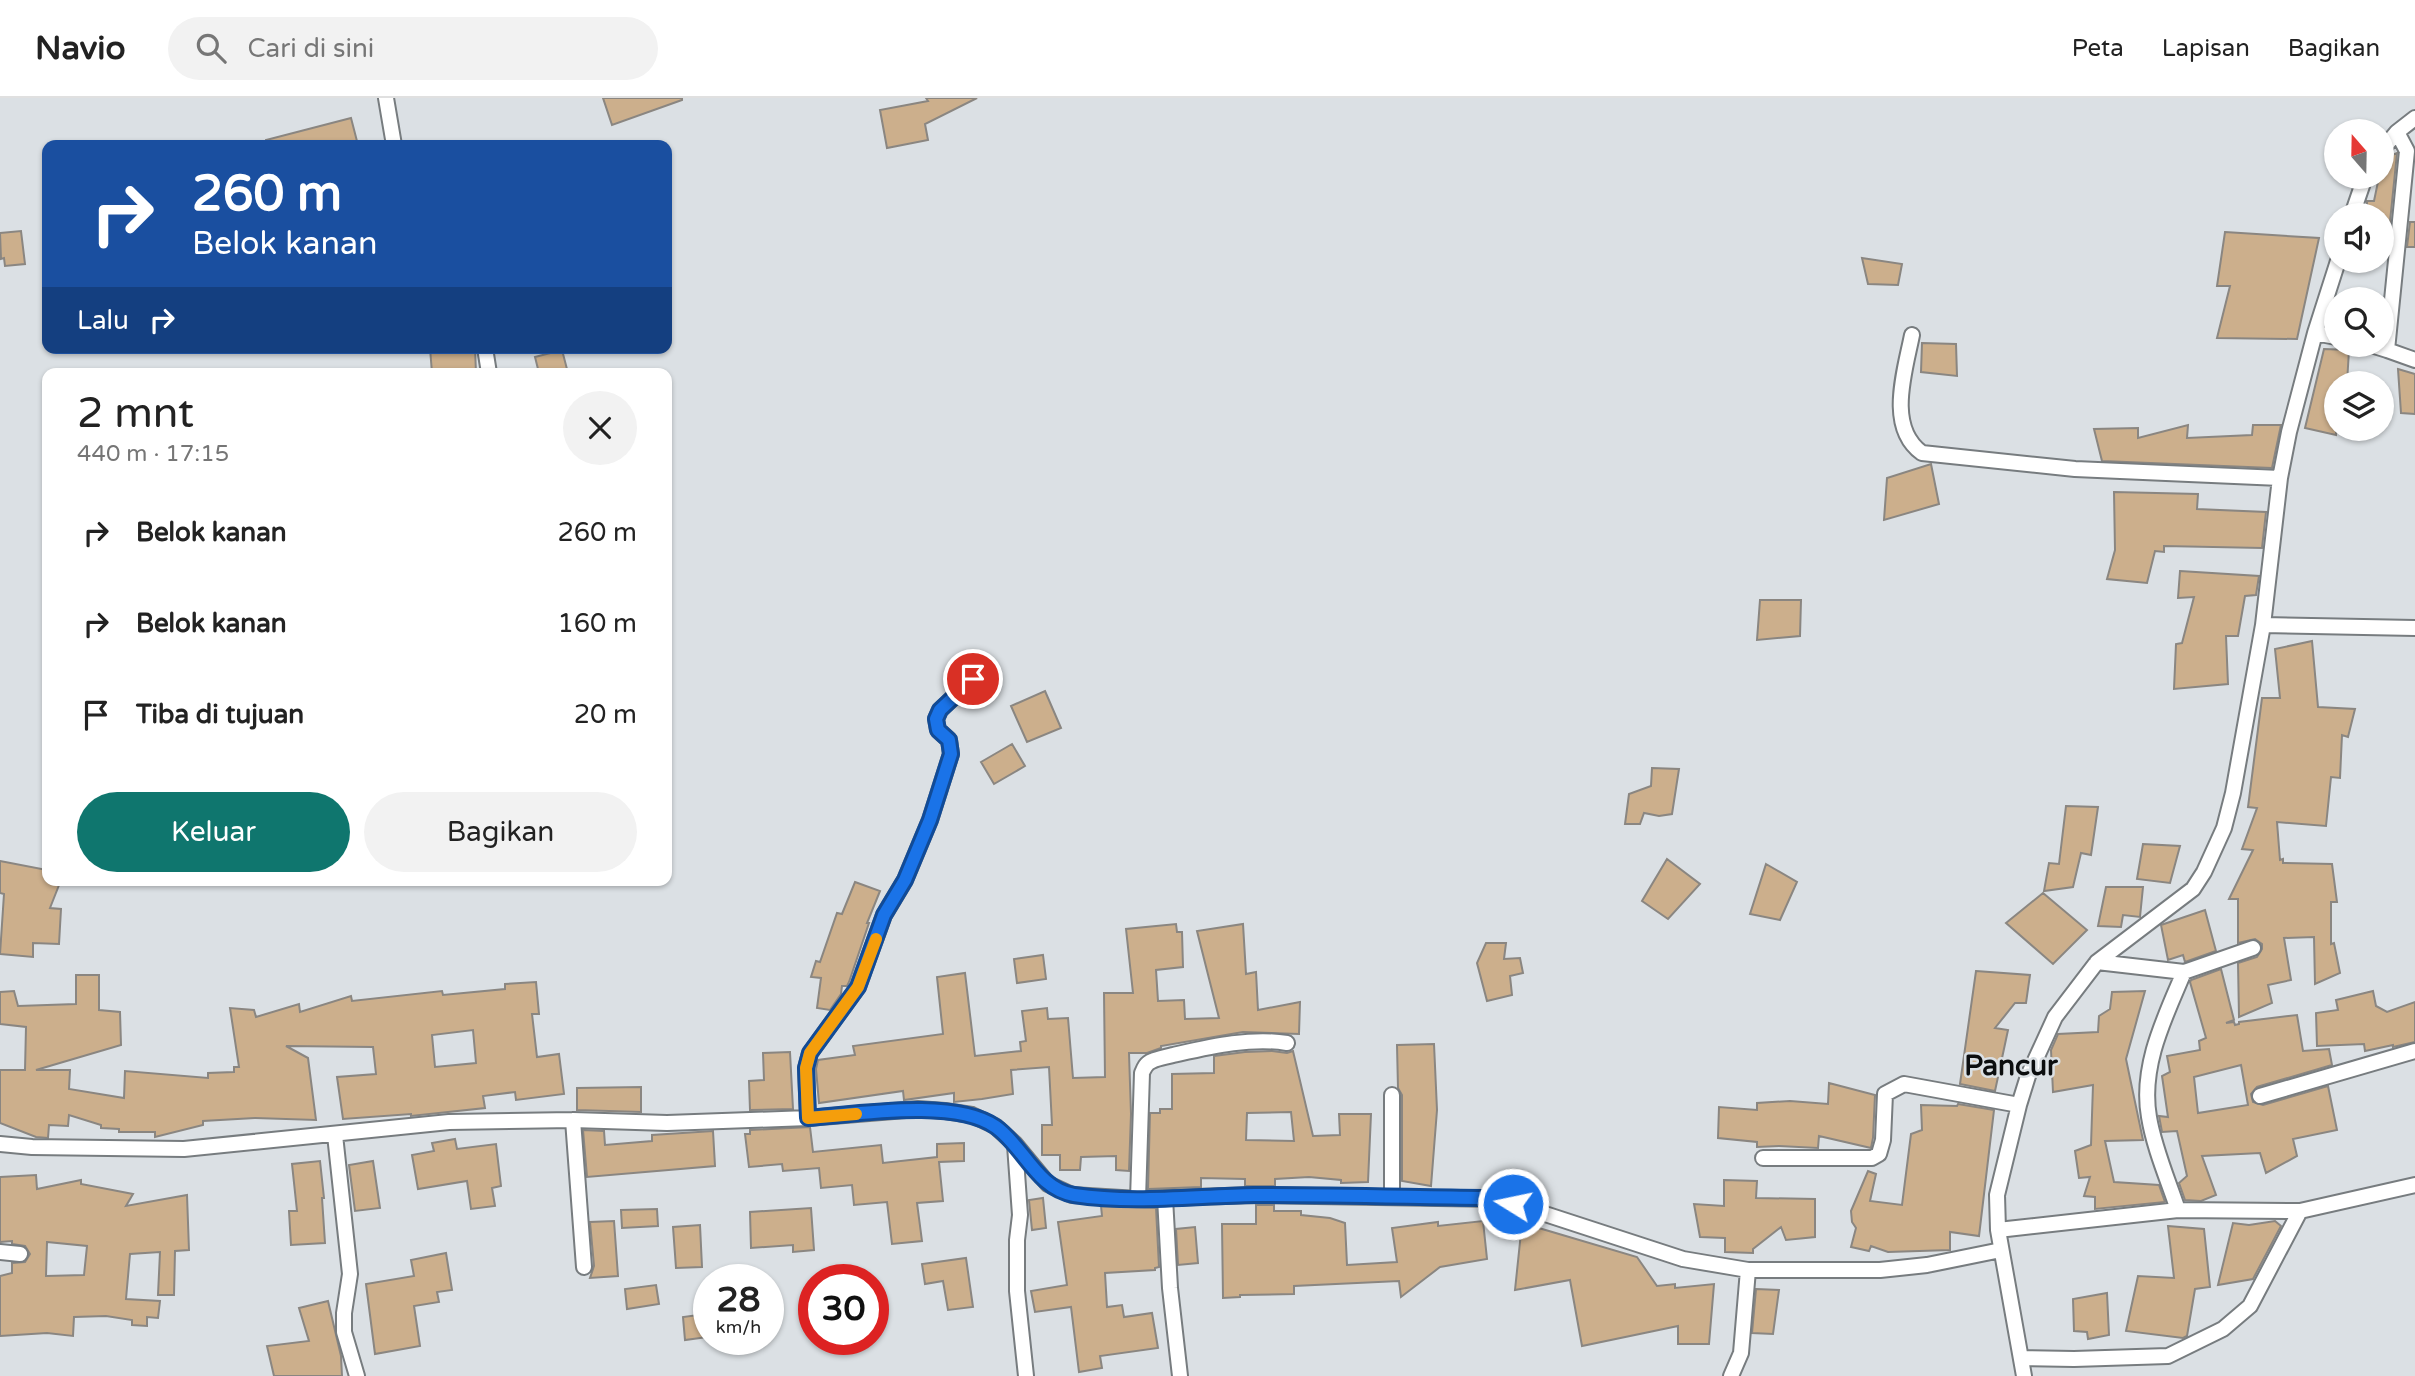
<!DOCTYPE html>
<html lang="id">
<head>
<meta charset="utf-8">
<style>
  :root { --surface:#fff; --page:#f2f2f2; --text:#222; --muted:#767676; --line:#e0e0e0; --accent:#0f766e }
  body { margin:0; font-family:"Varela Round",sans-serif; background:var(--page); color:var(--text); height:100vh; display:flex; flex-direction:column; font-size:26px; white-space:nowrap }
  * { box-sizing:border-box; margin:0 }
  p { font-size:23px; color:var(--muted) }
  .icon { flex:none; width:38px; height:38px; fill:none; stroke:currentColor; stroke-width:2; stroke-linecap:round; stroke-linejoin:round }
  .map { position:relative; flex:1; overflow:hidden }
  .panel { position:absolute; left:42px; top:270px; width:630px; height:518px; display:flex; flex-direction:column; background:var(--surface); border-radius:14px; box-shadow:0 2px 5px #0004 }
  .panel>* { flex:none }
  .guide { position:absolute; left:42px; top:42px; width:630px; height:214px; border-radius:14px; box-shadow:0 2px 5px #0004; background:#1a4fa0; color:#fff; overflow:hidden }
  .needle { width:46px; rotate:340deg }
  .tools { position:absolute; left:2324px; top:21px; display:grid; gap:14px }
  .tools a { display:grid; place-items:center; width:70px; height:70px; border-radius:50%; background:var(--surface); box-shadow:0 2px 5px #0004; font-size:35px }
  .speed { position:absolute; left:693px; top:1166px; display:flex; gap:14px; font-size:35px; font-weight:700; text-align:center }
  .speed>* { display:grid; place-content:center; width:91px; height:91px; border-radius:50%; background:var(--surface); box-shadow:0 2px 5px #0004; line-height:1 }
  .speed small { font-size:18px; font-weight:400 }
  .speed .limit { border:10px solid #d22; background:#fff; color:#111 }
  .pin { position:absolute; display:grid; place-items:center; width:60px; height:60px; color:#fff; margin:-30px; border:4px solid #fff; border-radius:50%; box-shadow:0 2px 7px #0007 }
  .me { position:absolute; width:77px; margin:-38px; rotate:280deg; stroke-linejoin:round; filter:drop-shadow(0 0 5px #0008) }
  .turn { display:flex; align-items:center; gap:24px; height:147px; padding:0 35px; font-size:32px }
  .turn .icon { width:91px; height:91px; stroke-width:2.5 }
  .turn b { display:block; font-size:49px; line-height:60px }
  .then { display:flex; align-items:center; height:66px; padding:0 35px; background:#0003; gap:14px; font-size:26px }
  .round { display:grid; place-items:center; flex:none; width:74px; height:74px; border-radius:37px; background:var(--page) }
  .overview { display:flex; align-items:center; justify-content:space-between; height:119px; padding:0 35px }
  h1 { font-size:42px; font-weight:600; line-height:52px }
  .cta { display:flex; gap:14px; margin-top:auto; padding:14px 35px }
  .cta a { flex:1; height:80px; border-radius:42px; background:var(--accent); color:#fff; font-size:28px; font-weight:600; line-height:80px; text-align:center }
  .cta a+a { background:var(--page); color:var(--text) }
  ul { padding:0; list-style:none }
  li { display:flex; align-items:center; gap:21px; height:91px; padding:0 35px }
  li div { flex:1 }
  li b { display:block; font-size:26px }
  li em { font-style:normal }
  header { display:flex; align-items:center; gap:42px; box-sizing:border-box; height:98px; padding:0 35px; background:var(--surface); border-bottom:2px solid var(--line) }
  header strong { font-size:33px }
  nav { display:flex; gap:38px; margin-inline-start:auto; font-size:24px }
  .search { width:490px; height:63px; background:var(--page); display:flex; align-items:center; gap:18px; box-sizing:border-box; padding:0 24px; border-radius:38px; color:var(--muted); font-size:26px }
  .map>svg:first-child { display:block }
  .building { fill:#ccaf8c; stroke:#8a8681; stroke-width:2; fill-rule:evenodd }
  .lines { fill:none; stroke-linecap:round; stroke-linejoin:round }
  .street-casing { stroke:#777c7f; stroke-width:18 }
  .street { stroke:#fff; stroke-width:14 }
  .route-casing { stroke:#114b97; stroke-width:18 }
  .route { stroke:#1a73e8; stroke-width:12 }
  .slow { stroke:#f59e0b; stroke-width:12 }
  .labels { text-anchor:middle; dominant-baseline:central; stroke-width:5; stroke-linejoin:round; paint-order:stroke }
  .quarter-label { font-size:28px; font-weight:bold; fill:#0c0e0f; stroke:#dbe0e4 }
</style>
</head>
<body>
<header>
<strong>Navio</strong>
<div class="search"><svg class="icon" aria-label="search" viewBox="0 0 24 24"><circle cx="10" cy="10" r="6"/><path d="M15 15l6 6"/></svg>Cari di sini</div>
<nav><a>Peta</a><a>Lapisan</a><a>Bagikan</a></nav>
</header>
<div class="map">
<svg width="2415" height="1278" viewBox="0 0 2415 1278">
  <rect width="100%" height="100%" fill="#dbe0e4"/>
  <path class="building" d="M603,0H682V2L612,27Z
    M926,0H977L925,26L928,42L887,50L880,12L928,3Z
    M351,20L358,47H266V42Z
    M2397,55L2387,153H2382V117H2367V103H2374L2379,79H2382V61Z
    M2410,124H2415V149H2407Z
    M21,133L25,166L5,168L4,160L1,161L0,135Z
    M2225,134L2319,140L2297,241L2217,240L2230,188H2217Z
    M1862,160L1902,166L1898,187L1868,186Z
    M1922,245L1956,246L1957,278L1921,274Z
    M430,250H475L476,275H432Z
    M2324,251L2349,252L2347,285H2336V337L2305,330Z
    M562,252L568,275H539L535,259Z
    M2398,271L2415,276V316L2401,315Z
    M2188,327L2187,340L2252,337L2253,327H2281L2272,370L2102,363L2094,331L2138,330V340Z
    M1931,366L1939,406L1884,422L1887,380Z
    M2114,394L2198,396L2197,411L2266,414L2262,450L2164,448V454L2155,453L2147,485L2107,481L2115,452Z
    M2180,473L2259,478L2256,497L2245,498L2238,538H2226L2228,586L2174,591L2176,546L2182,545L2194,499L2178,500Z
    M1760,502H1801L1800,538L1757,542Z
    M2312,543L2318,609L2355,611L2348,639L2342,637L2340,680L2331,679L2326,728L2277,724L2280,762L2283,761V765L2332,766L2337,804H2331V846L2334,845L2340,875L2315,886L2314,839L2284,840L2291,882L2268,887L2272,905L2239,919L2238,865L2257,859L2262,851V846L2255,841L2238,845V801H2229L2253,752L2242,751L2257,710L2248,709L2262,600H2280L2275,551Z
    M1045,593L1061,630L1027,644L1011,608Z
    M1012,646L1025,668L994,686L981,664Z
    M1652,670L1679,671L1672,716L1659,718L1644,715L1640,726H1625L1629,696L1651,688Z
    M2066,708L2098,709L2091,757L2081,755L2073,789L2044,793L2049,765L2059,766Z
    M2143,746L2180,748L2170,785L2137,781Z
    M1667,761L1700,786L1668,821L1642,803Z
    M0,763L47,772V782H61L50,810L61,811L59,846L33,845V859L0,856L4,796L0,795Z
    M1766,766L1797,784L1780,822L1750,816Z
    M855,784L880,793L867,825H869L849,884L847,888H842L841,896L830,912L817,910L821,880L811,879L816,863L820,864L837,815L842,816Z
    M2106,789H2143L2140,819L2123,817L2121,829L2098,828Z
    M2043,795L2087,832L2053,866L2006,825Z
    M2205,812L2216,853L2185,864L2183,857L2168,862L2161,827Z
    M1176,826L1177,834H1182L1183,869L1156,872L1158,903L1184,902L1185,921L1219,920L1197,833L1243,826L1246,876L1256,874L1258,912L1300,904L1299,936L1243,934L1161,948V950L1147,955H1129L1131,1016L1129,1073L1116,1072V1058L1081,1059L1080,1072H1060V1057H1042V1027H1052L1049,969L1011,972L1013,996L982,1001L954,1004V995L904,1002L903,993L819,1005L816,971L818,962L855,957L853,948L943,936L937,879L965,875L975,958L1021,953L1020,944L1026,943L1022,913L1047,910L1048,921L1068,920L1073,980L1105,979L1104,895H1133L1126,831Z
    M1486,845H1506L1504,861L1520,860L1523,875L1510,878L1512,897L1487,903L1477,865Z
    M1043,857L1046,881L1017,885L1014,861Z
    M2221,871L2234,922L2226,925L2234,924L2235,927L2239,926V924L2297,917L2303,953L2329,951L2332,967L2257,989L2251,996L2253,1004L2263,1007L2328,988L2337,1032L2293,1041L2297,1058L2266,1075L2260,1055L2202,1058L2216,1097L2201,1103L2185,1102L2179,1085L2187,1078L2177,1033L2162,1034L2159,1018L2168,1019L2162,978L2170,974L2167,958L2200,952L2199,943L2206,940L2190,884L2191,882ZM2241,967L2248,1007L2198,1015L2194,979Z
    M1976,873L2030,877L2026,905H2015L1995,930L2008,932L1995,993L1960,986Z
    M76,877H99V912L120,914L121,947L36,972H70L69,991L124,1000L125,973L208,980V975L234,974V969H239L230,910L254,912L256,919L299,906L300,914L351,898L352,903L442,893L443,897L505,891V886L536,884L539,916H532L537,959L559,956L564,996L516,1002L515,994L483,998L485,1010L411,1018V1016L343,1021L337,979L376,976L373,949L286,948L308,960L316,1022L255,1020L203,1023V1027L155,1039V1034H119V1031L101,1030V1027L69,1017L68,1028L49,1027L48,1040L36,1039L0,1025V972H25L26,929L0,926V894L14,893L18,908L76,906ZM473,932L476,965L435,969L432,937Z
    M2145,893L2126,961L2143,1042L2105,1043L2114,1084L2159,1087L2165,1104L2095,1111V1099L2084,1098L2090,1079L2079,1080L2075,1053L2091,1047L2093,987L2053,994L2051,952L2058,936L2098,934L2099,918L2110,911L2112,894Z
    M2373,893L2376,908L2387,914L2415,904V944L2393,949V947L2365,953L2364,946L2317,948L2316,915L2338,912L2336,902Z
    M1434,946L1437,1012L1431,1088L1402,1083V997L1398,990L1397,947Z
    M1272,953L1287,955L1293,953L1313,1038L1340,1037L1339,1016H1371L1368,1084L1341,1085V1082L1309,1079L1275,1081V1088H1245V1081L1201,1080V1089L1148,1091L1150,1015H1160V1011H1172V976L1214,975V958L1245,954ZM1291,1014L1294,1043L1246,1042L1247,1015Z
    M790,954L793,1011L750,1012L749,983L764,982L763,955Z
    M1829,985L1875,997L1873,1040L1871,1050L1819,1038L1818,1050L1779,1048L1757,1049V1044L1718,1040L1719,1009L1757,1012V1005L1790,1003L1828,1006Z
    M641,989V1014L577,1012V990Z
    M1958,1006L1994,1012L1979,1138L1950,1134V1152L1888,1154L1871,1148L1869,1153L1851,1149L1856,1130L1852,1124L1851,1113L1868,1073L1876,1076L1870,1103L1902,1107L1911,1036L1922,1032L1921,1007L1957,1008Z
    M810,1029L813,1054L881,1047L883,1065L937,1059V1046L964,1045V1063L939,1064L943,1103L917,1105L922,1143L892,1146L887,1104L854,1107L852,1087L821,1090L819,1070L783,1073L782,1066L749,1069L745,1036H750V1032Z
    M583,1032L604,1033L605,1047L652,1043V1037L713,1033L715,1068L587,1079Z
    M455,1041L457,1051L496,1046L501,1088L492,1090L495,1108L471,1111L467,1083L418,1091L412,1057L434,1053L432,1045Z
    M320,1063L324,1100H322L325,1145L291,1147L289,1113H297L292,1066Z
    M373,1063L380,1110L355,1113L349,1067Z
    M36,1077L37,1091L81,1082V1086L133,1096L126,1108L187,1097L189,1152L175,1153L174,1197H158L160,1154L130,1156L126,1201L160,1203L158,1220L147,1219V1228L132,1227V1222L106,1218L74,1219L73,1238L47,1235L0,1238V1178L12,1175V1165L25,1164L30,1156L25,1148L12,1146V1143L0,1144V1079ZM47,1144L87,1148L84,1177L46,1178Z
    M1724,1082L1757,1083L1756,1100L1815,1101V1139L1786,1142L1781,1129L1753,1151V1155L1725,1154V1140L1700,1139L1694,1106L1724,1108Z
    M1043,1100L1046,1130L1032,1132L1029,1102Z
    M1256,1107H1274V1113H1301V1117L1330,1120L1345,1125L1347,1167L1397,1164L1392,1130L1438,1124V1128L1483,1123L1487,1161L1440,1169L1401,1199L1399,1183L1294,1188V1196L1240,1197V1199L1223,1200L1222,1126H1256Z
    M1101,1108L1156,1110L1159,1169L1155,1170V1172L1105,1175L1107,1209L1122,1207L1124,1219L1152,1215L1158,1250L1100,1258L1102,1270L1079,1274L1071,1209L1035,1214L1031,1193L1067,1187L1058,1124L1102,1118Z
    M811,1110L814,1152L793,1154V1147L751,1150L750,1114Z
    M657,1111L658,1128L622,1130L621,1112Z
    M614,1123L618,1178L590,1180L594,1168L590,1124Z
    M2275,1123L2281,1128L2253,1181L2218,1187L2233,1125L2249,1127Z
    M1522,1125L1637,1159L1657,1188L1675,1186V1190L1714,1186L1709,1246H1678V1228L1582,1248L1570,1182L1515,1192Z
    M700,1127L702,1169L676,1170L673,1129Z
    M2168,1128L2204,1131L2210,1189L2195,1191L2187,1238L2183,1240L2126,1233L2138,1178L2174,1180Z
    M1195,1129L1198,1165L1178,1167L1176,1131Z
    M446,1155L452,1192L437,1194L439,1204L414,1208L420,1248L375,1256L366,1186L414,1178L411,1162Z
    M966,1160L973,1209L948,1212L943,1183L925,1186L922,1166Z
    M656,1187L659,1206L627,1211L625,1191Z
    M1756,1191L1779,1192L1773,1236L1752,1235Z
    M2107,1195L2109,1237L2088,1241L2087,1234L2074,1233L2073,1201Z
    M328,1203L341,1258L342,1278H274L267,1248L309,1243L299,1210Z
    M706,1216L708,1239L685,1242L683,1219Z"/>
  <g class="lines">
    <g class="street-casing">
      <path id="street" d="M386,0L394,47
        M2382,52L2397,34L2415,20
        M2352,117L2365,79
        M2315,235L2336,239
        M1912,237C1905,273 1886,329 1922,355L2075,371L2280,380
        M2371,247L2387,252L2407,53L2397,34
        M485,250L489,275
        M2387,252L2415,262
        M2263,527L2415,530
        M2097,864L2184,874L2253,850
        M1392,997V1099
        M2260,998L2415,953
        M808,1020L806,970L810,955L858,889L884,817L905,782L930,722L951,656L949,642L938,632L936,621L940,612L973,581
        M573,1022L584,1169
        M335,1037L350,1176L344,1215V1234L357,1278
        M0,1046L32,1049L184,1051L449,1024L573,1022L667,1025L808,1020L918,1011L945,1013L972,1017L995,1028L1015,1046L1048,1086L1072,1097L1138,1101L1253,1097L1499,1101L1683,1161L1748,1172H1880L1927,1167L2001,1152
        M1015,1047L1020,1117L1017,1142V1193L1026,1278
        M1763,1060H1872L1879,1056L1883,1042L1885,996L1904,986L2019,1007
        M1165,1100L1170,1190L1180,1278
        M1138,1101L1142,975C1144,970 1146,965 1152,963C1158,960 1166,959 1173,957C1209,949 1250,939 1287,945
        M2178,1112C2168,1082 2154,1050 2149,1019C2140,968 2165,919 2184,874
        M1998,1132L2178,1112L2300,1113L2415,1087
        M0,1154L20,1156
        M2021,1260L2074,1261L2168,1258L2223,1231L2250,1208L2300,1113
        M1731,1278L1741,1255L1748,1172
        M2024,1278L1998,1132L1997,1097L2019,1007L2028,978L2055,919L2097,864L2193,791L2204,774L2224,730L2233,695L2263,527L2280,380L2289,334L2315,235L2338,163"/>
    </g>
    <use href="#street" class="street"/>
  </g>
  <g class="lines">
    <g class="route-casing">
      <path id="route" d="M973,581L940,612L936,621L938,632L949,642L951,656L930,722L905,782L884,817L858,889L810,955L806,970L808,1020C858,1016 955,1000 996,1029C1024,1049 1037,1091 1074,1097C1133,1106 1195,1098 1254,1097C1330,1097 1407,1099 1483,1100L1499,1101L1513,1106"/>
    </g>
    <use href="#route" class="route"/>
    <path class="slow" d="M856,1016L808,1020L806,970L810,955L858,889L876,841"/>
  </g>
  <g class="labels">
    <g class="quarter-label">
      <text x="2011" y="968">Pancur</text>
    </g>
  </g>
</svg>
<div class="tools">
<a><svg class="needle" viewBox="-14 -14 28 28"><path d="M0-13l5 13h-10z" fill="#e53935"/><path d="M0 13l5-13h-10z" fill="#767676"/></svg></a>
<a><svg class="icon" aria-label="sound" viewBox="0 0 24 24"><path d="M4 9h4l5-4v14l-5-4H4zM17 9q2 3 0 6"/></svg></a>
<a><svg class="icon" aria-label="search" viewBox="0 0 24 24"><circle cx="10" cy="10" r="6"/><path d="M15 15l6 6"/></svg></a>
<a><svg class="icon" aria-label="layers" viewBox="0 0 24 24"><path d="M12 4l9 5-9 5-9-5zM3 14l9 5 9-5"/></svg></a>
</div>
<div class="speed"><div>28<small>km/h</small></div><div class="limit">30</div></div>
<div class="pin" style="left:973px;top:581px;background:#d93025"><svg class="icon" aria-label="arrive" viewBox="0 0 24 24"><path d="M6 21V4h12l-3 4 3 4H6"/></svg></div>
<svg class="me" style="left:1513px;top:1106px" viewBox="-20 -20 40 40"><circle r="17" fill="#1a73e8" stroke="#fff" stroke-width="3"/><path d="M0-11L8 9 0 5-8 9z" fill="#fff"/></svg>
<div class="guide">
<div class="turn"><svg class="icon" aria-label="right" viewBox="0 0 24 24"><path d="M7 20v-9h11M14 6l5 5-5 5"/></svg><div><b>260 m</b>Belok kanan</div></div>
<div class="then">Lalu<svg class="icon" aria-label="right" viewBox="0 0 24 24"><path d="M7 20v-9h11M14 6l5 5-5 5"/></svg></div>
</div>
<section class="panel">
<div class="overview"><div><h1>2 mnt</h1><p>440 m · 17:15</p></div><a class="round"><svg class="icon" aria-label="close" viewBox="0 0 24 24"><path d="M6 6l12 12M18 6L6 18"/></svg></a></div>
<ul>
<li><svg class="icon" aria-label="right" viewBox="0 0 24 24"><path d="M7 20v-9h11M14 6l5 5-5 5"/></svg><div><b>Belok kanan</b></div><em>260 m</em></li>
<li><svg class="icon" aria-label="right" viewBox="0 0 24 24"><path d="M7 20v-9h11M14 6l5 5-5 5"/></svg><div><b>Belok kanan</b></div><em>160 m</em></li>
<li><svg class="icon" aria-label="arrive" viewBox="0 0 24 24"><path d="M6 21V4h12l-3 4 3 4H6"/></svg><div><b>Tiba di tujuan</b></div><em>20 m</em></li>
</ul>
<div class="cta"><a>Keluar</a><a>Bagikan</a></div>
</section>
</div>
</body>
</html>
